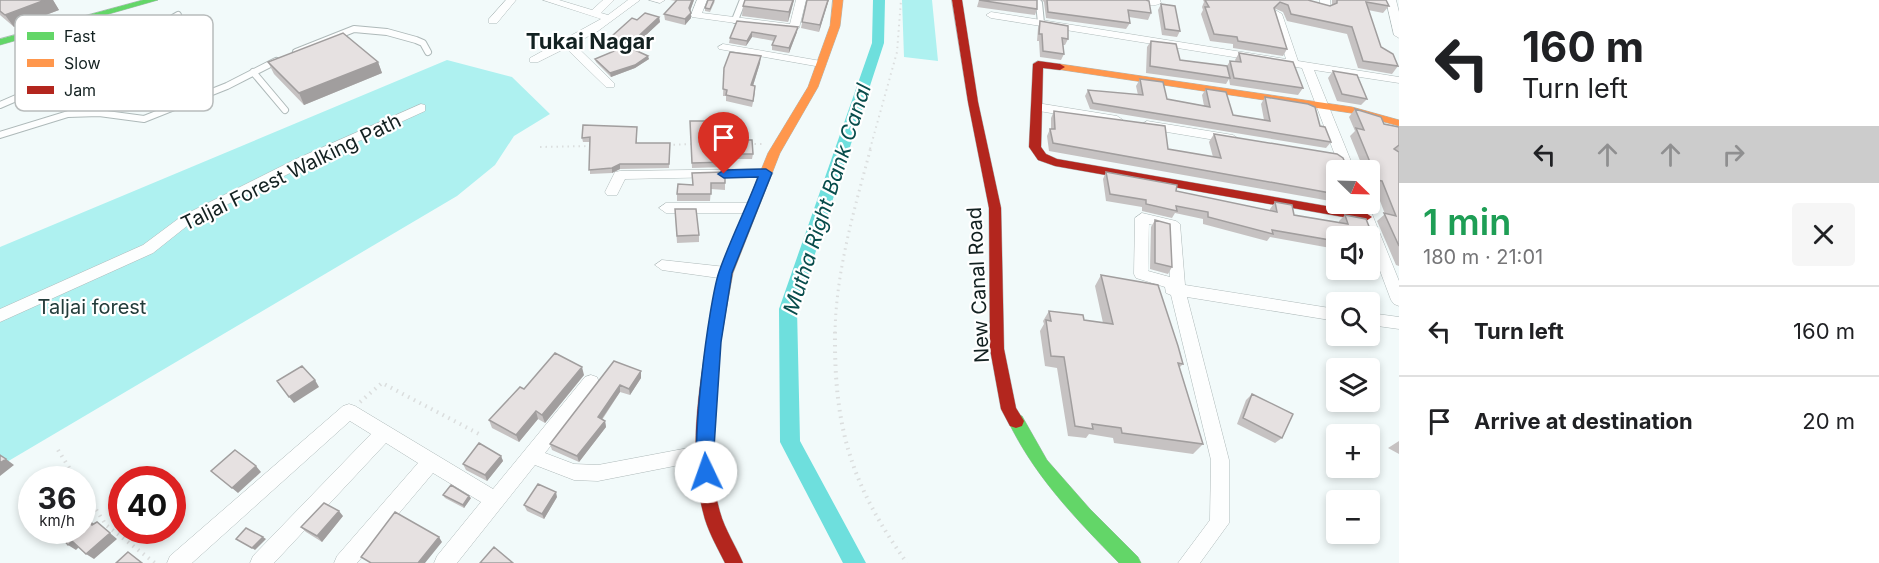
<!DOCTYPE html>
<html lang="en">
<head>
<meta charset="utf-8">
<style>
  :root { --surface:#fff; --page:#f6f6f6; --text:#202124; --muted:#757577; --line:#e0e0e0 }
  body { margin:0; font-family:Inter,sans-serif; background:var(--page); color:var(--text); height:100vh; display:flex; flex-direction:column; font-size:22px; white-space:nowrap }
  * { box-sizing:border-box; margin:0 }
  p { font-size:20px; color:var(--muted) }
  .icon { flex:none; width:33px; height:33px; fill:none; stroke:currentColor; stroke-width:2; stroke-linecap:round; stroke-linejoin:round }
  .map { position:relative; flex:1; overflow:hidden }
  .side { display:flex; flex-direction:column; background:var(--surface); width:480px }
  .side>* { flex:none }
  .top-card { background:#fff; color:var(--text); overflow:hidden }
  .needle { width:39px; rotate:113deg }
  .buttons { position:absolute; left:1326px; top:160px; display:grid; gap:12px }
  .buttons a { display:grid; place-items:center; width:54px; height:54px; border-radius:6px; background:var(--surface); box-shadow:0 3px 9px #0003; font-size:30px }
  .speed { position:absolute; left:18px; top:466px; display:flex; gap:12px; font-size:30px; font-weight:700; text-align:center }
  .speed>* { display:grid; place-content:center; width:78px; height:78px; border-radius:50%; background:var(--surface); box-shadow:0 3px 9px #0003; line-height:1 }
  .speed small { font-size:15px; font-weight:400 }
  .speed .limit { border:9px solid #d22; background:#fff; color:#111 }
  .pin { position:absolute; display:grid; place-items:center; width:51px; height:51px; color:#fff; margin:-62px -26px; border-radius:50% 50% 50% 0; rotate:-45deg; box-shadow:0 0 6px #0007 }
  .pin .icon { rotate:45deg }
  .me { position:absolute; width:66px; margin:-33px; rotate:357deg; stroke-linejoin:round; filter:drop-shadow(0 0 4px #0008) }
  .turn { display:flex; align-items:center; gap:21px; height:126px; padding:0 24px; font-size:27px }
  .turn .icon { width:78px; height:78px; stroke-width:2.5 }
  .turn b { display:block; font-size:42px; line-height:51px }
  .lanes { display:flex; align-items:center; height:57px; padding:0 24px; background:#0003; justify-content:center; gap:30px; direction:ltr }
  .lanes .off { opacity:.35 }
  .round { display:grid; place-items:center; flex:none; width:63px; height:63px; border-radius:6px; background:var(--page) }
  .overview { display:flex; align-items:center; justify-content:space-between; height:102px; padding:0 24px }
  h1 { font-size:36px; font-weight:600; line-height:45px; color:#1e9e55 }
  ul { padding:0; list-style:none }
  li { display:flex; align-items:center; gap:18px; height:90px; padding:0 24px; border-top:2px solid var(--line) }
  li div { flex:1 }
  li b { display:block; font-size:22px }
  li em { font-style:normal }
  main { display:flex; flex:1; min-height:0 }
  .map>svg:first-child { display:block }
  .green { fill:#aef1f0 }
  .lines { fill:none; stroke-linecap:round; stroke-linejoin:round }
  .canal { fill:#6edfdd; fill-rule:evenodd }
  .lane-casing { stroke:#aeb9b9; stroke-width:8 }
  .street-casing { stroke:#aeb9b9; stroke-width:1 }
  .fast-casing { stroke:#aeb9b9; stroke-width:1 }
  .slow-casing { stroke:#aeb9b9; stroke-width:1 }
  .jam-casing { stroke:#aeb9b9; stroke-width:1 }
  .path-far2 { stroke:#dbdede; stroke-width:2; stroke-dasharray:1.5 4; stroke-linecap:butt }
  .path-far1 { stroke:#dbdede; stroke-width:3; stroke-dasharray:1.5 4.5; stroke-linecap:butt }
  .path { stroke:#dbdede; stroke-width:4; stroke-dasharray:1.5 5; stroke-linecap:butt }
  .lane { stroke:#fdfefe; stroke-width:6 }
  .street { fill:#fdfefe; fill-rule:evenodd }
  .fast { fill:#63d668; fill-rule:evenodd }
  .slow { fill:#ff974d; fill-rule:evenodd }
  .jam { fill:#b3261e; fill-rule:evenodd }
  .wall { fill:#c6c2c2 }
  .shaded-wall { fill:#a19e9e }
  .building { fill:#e6e1e1; stroke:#a19e9e; stroke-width:1.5 }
  .route { fill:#1a73e8; stroke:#114b97; stroke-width:1.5 }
  .labels { text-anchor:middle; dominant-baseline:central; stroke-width:4.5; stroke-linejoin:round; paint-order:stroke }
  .street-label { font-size:20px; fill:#132121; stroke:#fff }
  .park-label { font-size:20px; fill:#233c3b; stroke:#fff }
  .water-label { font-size:21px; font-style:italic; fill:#084c4b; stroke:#fff }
  .far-district-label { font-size:22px; font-weight:bold; fill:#132121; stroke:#fff }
  .key { fill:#fff; stroke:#b8bcbc; stroke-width:1.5 }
  .key-label { font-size:16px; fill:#132121 }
</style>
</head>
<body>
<main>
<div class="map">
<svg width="1399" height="563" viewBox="0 0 1399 563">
  <rect width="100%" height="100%" fill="#f2fafa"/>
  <path class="green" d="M902,0H932L938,61L904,57Z
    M447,60L512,77L550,114L514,136L495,165L457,196L0,466V247Z"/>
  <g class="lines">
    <path class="canal" d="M873,0H885L884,43L797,309L800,441L866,563H843L780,442L779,309L872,43Z"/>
    <g class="lane-casing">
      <path id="lane" d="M1039,3L1041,23
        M735,20L743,0
        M296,52L354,29L387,32L416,40L423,43L428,52
        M253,72L285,110
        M0,105L90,66L178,15
        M0,135L68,114L99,113L144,119L227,86L276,61"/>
    </g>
    <g class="street-casing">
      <path id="street" d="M506,0H516L497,23H489V19Z
        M543,0H559L592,10L603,0H614L601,13L608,15L628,0H640L598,31L574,44L614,83V87H606L566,48L538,62H530V58L601,19Z
        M649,0H665L660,3Z
        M697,0H707L702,13L790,24L796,0H806L799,28L794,31L692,17L691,15Z
        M1126,0H1160L1161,3C1153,8 1134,5 1126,0Z
        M1281,0H1301L1320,4V0H1330L1331,8L1326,11Z
        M1386,0H1396L1399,12V38L1394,35Z
        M1277,11L1282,14L1298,61L1399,77V83L1314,70L1355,171H1341L1302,68L991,18L986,15L991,12L1286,59L1272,14Z
        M723,44L821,61L827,64L821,67L719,49L718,47Z
        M1037,103L1117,116L1123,120L1117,124L1033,110V104Z
        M421,104L425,105V111L306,165L192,222L153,253L0,322V309L143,245L182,216L296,159Z
        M1147,121L1233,135L1239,139L1233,143L1143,128L1141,125Z
        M766,169L771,170L773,173L771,176L625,179L617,195H607L605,192L615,172L620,171Z
        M666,203H752L759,208L752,213H666L659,208Z
        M1354,204H1368L1399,281V306L1394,304L1391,300L1370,244V237H1367Z
        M1142,213L1176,221L1180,224L1185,285L1336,309V321L1187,297L1229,460V523L1200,563H1178L1210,520L1211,460L1171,295L1166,293L1165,287L1136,278L1134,274L1135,218ZM1149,224L1168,229L1170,277L1148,271Z
        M662,260L726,267L733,273L726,279L662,270L655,265Z
        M1370,313L1399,317V329L1370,325Z
        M591,375L597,377L599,382L597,387L545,453L574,464L598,465L704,445L710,447L713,453L710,459L598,481L574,480L535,465L457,563H434L437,556L481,502L433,473L357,563H334L337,556L418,463L386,443L274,563H250L253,556L371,434L350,421L192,563H167L170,556L343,406L349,404L355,406L493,489L585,377Z"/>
    </g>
    <g class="fast-casing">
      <path id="fast" d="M143,0H158L0,45V39Z
        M1016,414L1022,416L1047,460L1090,509L1138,557L1141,563H1119C1076,519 1035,477 1008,421L1010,416Z"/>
    </g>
    <g class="slow-casing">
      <path id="slow" d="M833,0H843L840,26L818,87L780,153L733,273L727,305L725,309H715L713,305L719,273L768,153L808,87L830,26Z
        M1060,64L1352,107L1399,120V126L1351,113L1056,69L1055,67Z"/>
    </g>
    <g class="jam-casing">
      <path id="jam" d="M952,0H962L978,102L1001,208L1004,349L1016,408L1024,421L1022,426L1016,428L1010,426L1001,409L990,349L989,208L968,102Z
        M1038,61L1060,64L1065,67L1060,70L1043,68L1041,147L1046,154L1057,159L1366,213L1372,217L1366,221L1055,166L1038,160L1029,147L1033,64Z
        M720,300L725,301L727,305C716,369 702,449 720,512C725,530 736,546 743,563H725C717,547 707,530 703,512C686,448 702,369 713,305L715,301Z"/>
    </g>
    <path class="path-far2" d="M749,144H763
      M668,145L694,144
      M540,147L592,146
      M870,149L897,52L901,0"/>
    <path class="path-far1" d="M835,333C836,270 855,207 871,147"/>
    <path class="path" d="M835,332C834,428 851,485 907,563
      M360,402L382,383L481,435
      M58,450L77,480
      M82,488L106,525L155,563"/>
    <use href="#lane" class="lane"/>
    <use href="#street" class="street"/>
    <use href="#fast" class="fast"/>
    <use href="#slow" class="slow"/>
    <use href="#jam" class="jam"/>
  </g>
  <path class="wall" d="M0,0H53L59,10L14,27L0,15Z
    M670,0H694L690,11L691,18L685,25L665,20L664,14L676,1Z
    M794,0L788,22L742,16L743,6Z
    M807,0H829L819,32L801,28Z
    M979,0L1037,9L1035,15L977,7Z
    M1042,0H1146L1151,13L1148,20L1129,17L1130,23L1126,29L1046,18L1044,2Z
    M1203,0H1308L1330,6L1332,5V0H1386L1389,6L1383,13L1368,10L1381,47L1398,66L1392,74L1358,68L1347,34L1287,21L1283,12L1276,9L1275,10L1287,49L1283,56L1233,48V44L1210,41L1201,14L1203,10L1202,7L1204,2Z
    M715,1L710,12L705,11V8Z
    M1161,4L1180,31L1177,37L1162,35L1158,10Z
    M659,17L660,22L632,48L649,59L635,68L611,77L596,62L595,59L624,47L612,41V36L637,20Z
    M737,21L797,32L789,53L772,50V45L774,41L752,37L746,46L729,43L730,38Z
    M1040,21L1068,39L1065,45H1063L1064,54L1061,60L1040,57L1039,41H1037L1038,28Z
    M1151,41L1180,60L1227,66L1230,61L1236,62L1235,60L1239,53L1303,88L1298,95L1230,85L1229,79L1226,84L1146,73L1147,47Z
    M268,62H378L382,73L304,105L274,74Z
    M760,63L753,86L755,93L752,107L726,101V96H723L724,68Z
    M1333,71L1367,99L1361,105L1337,101L1328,78Z
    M1140,79L1167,99L1204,106L1202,95L1206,89L1233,115L1264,120L1261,104L1265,97L1320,126L1331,142L1326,148L1090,109L1085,96L1088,90L1138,95L1136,86Z
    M1355,109L1384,124L1399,127V266L1396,265L1377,221L1385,214L1375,188H1370V171H1336V202L1049,151L1047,136L1050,129H1051V118L1054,111L1168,149L1213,157L1209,142L1214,134L1346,165L1359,166L1361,163L1350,136L1355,131L1349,117Z
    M690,121L710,124L725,140L753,154L752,159H726V167L692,168Z
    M637,127V143H670L669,168L620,169L612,173L590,174V142H583L582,138Z
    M725,172V190L711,189L710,201H677V194L693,185Z
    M1106,172L1177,185L1176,191L1270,211V209L1275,202L1292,205L1294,215L1339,223V221L1345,215L1366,219L1378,249L1372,256L1370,255V237H1336V249L1270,237L1267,241L1203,224V219L1175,213L1172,218L1142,211V207L1106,201L1103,179Z
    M675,209L699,235V242L677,243Z
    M1155,220L1172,267L1168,274L1150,269L1151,227Z
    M1101,275L1183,364L1179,368L1203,444L1193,454L1114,443L1113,438L1089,434L1086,438L1068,436L1057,368L1045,366L1040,331L1044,324L1043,321L1049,311L1084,320L1103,323L1095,286Z
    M614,361L641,378L630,395L620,392L602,420L605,421L606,427L579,462L552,450L550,444Z
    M584,375L545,423L538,419L519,442L492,428L489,420L524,389Z
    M1252,394L1282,438L1275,443L1237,424L1246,400Z
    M1399,441V454L1388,448Z
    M501,456L503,461L487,481L466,470L463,464Z
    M443,495L471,498L464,508L445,498Z
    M557,497L544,519L527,511L524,505Z
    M343,516L322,542L306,532L301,527Z"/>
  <path class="shaded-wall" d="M45,0H53L59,10L14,27L5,15Z
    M692,0H694L689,14V8Z
    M793,0H794L788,22L789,12Z
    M828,0H829L828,2L819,32L820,25Z
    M691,13V18L685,25V19Z
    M659,17L660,22L631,49L630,44Z
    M798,27L797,32L789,53V48Z
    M752,32V37L746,46L747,41Z
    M648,56L649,59L635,68L611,77L610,73Z
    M761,56L760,63L751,92V85Z
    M378,62L382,73L304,105L299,93Z
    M620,164V169L612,173V168Z
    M582,367L584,375L545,423L542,415Z
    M641,371V378L630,395L629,389Z
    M315,380L319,387L294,403L289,397Z
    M620,385V392L599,423L598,417Z
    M536,411L538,419L519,442L516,435Z
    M605,421L606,427L579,462L577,456Z
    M501,456L503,461L487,481L485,475Z
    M6,459L14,465L0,476V463Z
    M256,466L261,472L238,493L232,488Z
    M556,492L557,497L544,519L542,514Z
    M469,496L471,498L464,508L463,505Z
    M82,511L100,531L92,525L82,514Z
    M339,511L343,516L322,542L317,536Z
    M97,522L117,539L94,559L86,554Z
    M263,537L266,539L255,550L252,548Z
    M439,537L442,542L425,563H418Z
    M72,541L80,546L76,550L68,545Z"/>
  <path class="building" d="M0,0H45L5,15L0,11Z
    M677,0H692L689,8L691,13L685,19L664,14Z
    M708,0H714L710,9L705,8Z
    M745,0H793L789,12L743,6Z
    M807,0H828L820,25L802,22Z
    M979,0H1037V9Z
    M1047,0H1146L1149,1L1151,13L1128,10L1130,23L1048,12Z
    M1205,0H1308L1330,6L1337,3V0H1386L1389,6L1366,2L1381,47L1393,54L1398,66L1363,61L1352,27L1291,14L1288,5L1280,2L1274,8L1287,49L1238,41L1237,37L1214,34L1205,7H1209Z
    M1161,4L1175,6L1180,31L1165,29Z
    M645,13L659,17L630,44L612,36L632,18L637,20Z
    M737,21L798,27L789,48L772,45L776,36L752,32L747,41L730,38Z
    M1040,21L1068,26V39L1062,38L1064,54L1043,51L1042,34H1039Z
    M343,33L378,62L299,93L268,62Z
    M1151,41L1176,44L1180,60L1227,66L1230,78L1150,66Z
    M626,46L648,56L635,65L610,73L595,59Z
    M730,52L761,56L751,85L755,86L753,101L726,95L727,90L723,89L724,68Z
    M1239,53L1293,62L1303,88L1234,78L1230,61L1241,62Z
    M1333,71L1357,75L1367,99L1342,94Z
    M1140,79L1163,82L1167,99L1210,107L1206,89L1226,92L1233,115L1270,121L1265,97L1308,104L1315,107L1320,126L1325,127L1331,142L1093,103L1088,90L1143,95Z
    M1355,109L1381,117L1384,124L1399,127V145L1394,149L1399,152V246L1384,213L1396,216L1382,181L1370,179V171H1336V194L1053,143L1050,129H1055L1054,111L1165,126L1168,149L1221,158L1214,134L1337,154L1343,158L1346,165L1361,166L1363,161L1370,162L1356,128L1364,130Z
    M690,121H709L710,124L726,125L724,140H752L753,154H726V162L692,163Z
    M583,125L637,127L636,143H670L669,164H620L612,168L589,170L590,137L582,138Z
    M725,172V183H711V194H677L678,184L693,185L692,173Z
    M1106,172L1177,185L1176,191L1277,212L1275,202L1292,205L1294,215L1348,224L1345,215L1366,219L1378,249L1370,247V237H1336V241L1272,230L1273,234L1208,217V212L1176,206L1177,211L1146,204V200L1110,194Z
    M675,209H696L699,235L677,236Z
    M1155,220L1170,224L1172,267L1155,263Z
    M1101,275L1158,285L1178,346L1183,364L1178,363L1203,444L1122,433L1121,428L1092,424L1093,429L1075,426L1064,357L1051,356L1046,320L1051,321L1049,311L1083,315L1084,320L1113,324Z
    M555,353L582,367L542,415L536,411L516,435L489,420L520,387L524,389Z
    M614,361L641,371L629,389L620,385L598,417L605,421L577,456L550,444Z
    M302,366L315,380L289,397L277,381Z
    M1252,394L1293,414L1282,438L1243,418Z
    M479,443L501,456L485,475L463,464Z
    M235,450L256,466L232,488L211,471Z
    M0,455L6,459L0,463Z
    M538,484L556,492L542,514L524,505Z
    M451,485L469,496L463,505L443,495Z
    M324,503L339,511L317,536L301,527Z
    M395,512L439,537L418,563H371L361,557Z
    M82,514L92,525L97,522L110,533L86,554L72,541L68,545L56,531H82Z
    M246,528L263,537L252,548L236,539Z
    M494,547L513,563H480Z
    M128,552L142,563H116Z"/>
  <path class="route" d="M766,169L772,173L732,273L721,342L712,478L706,480L700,478C689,453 709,301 719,272C730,240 746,209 758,177L724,178L718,174L724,170Z"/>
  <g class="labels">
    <g class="street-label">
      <text transform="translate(291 172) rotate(-26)">Taljai Forest Walking Path</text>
      <text transform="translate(978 285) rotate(-93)">New Canal Road</text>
    </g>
    <g class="park-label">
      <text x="92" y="307">Taljai forest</text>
    </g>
    <g class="water-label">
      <text transform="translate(827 199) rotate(-72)">Mutha Right Bank Canal</text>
    </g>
    <g class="far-district-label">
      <text x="590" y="41">Tukai Nagar</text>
    </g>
  </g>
  <rect x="15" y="15" width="198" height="96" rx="9" class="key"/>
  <rect x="27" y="32" width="27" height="8" fill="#63d668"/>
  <rect x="27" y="59" width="27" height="8" fill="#ff974d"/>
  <rect x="27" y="86" width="27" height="8" fill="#b3261e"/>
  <g class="key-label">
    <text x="64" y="42">Fast</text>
    <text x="64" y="69">Slow</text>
    <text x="64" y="96">Jam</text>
  </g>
</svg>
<div class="buttons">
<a><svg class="needle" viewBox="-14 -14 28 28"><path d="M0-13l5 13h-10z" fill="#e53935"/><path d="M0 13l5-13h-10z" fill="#757577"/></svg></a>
<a><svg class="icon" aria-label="sound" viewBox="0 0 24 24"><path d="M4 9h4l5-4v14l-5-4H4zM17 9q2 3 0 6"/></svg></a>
<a><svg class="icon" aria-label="search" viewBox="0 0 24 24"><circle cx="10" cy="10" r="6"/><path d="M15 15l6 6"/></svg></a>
<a><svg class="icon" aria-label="layers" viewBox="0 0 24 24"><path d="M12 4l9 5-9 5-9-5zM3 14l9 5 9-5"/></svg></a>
<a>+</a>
<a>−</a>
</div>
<div class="speed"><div>36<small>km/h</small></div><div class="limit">40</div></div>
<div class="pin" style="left:724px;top:174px;background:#d93025"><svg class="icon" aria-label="arrive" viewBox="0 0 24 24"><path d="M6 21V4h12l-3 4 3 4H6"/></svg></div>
<svg class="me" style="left:706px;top:472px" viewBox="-20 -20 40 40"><circle r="19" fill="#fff"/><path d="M0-13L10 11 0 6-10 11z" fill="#1a73e8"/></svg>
</div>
<section class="side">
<div class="top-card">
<div class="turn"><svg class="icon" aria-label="left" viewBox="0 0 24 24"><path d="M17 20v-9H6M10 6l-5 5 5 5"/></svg><div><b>160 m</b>Turn left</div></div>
<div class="lanes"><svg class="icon" aria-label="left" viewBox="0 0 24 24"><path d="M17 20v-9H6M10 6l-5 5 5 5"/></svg><svg class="icon off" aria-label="ahead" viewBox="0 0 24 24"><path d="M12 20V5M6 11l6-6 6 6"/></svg><svg class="icon off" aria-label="ahead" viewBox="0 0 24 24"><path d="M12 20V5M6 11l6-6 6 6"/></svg><svg class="icon off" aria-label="right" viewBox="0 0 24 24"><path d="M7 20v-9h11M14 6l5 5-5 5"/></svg></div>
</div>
<div class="overview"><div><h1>1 min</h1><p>180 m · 21:01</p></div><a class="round"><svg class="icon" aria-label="close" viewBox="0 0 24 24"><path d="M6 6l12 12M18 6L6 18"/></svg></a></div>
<ul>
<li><svg class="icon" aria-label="left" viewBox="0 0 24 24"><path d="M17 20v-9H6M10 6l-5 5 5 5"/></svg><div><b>Turn left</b></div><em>160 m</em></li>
<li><svg class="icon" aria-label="arrive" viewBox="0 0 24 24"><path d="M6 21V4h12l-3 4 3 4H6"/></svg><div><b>Arrive at destination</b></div><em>20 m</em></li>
</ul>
</section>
</main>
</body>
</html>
